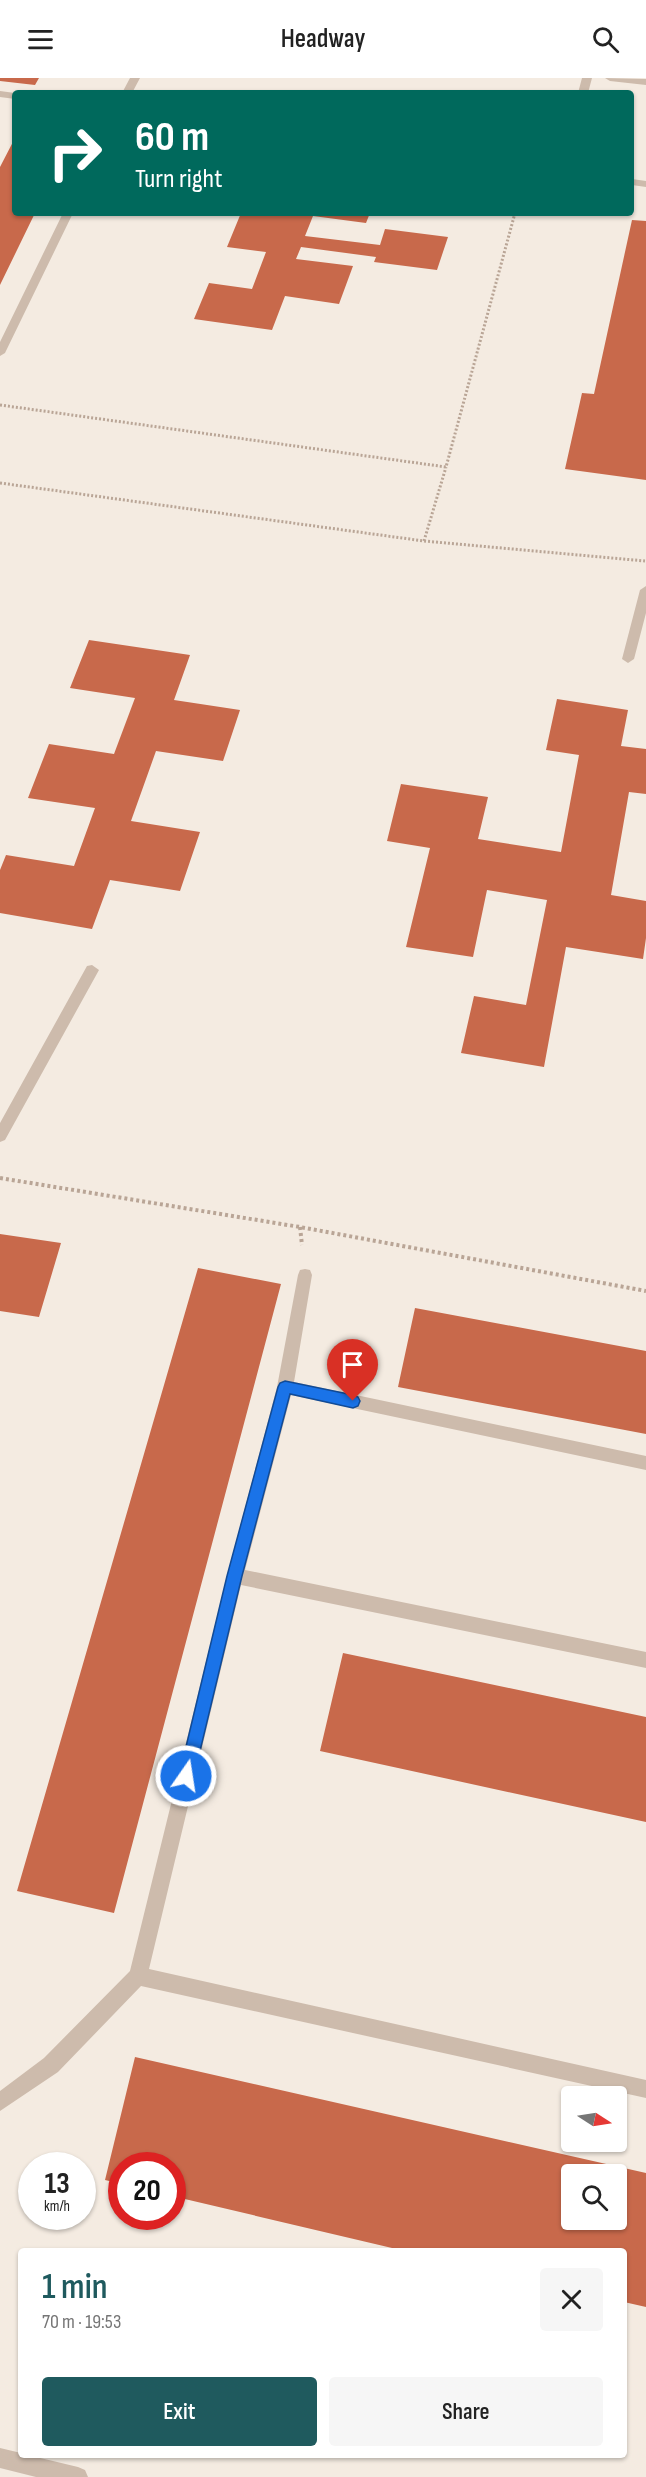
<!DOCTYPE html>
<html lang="en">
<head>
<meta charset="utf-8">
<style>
  :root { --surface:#fff; --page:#f6f6f6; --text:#222; --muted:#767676; --accent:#1f5a5e }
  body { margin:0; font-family:"Sofia Sans Condensed",sans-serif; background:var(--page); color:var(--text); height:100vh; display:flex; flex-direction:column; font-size:22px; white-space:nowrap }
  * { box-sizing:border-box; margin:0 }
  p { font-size:20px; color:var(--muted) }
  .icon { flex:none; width:33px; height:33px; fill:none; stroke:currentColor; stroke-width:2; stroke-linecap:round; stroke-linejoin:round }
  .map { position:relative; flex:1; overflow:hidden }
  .sheet { position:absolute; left:18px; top:2170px; width:609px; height:210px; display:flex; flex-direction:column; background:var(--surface); border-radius:6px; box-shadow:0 2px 4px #0004 }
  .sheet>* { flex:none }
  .hud { position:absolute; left:12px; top:12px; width:622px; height:126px; border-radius:6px; box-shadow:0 2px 4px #0004; background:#00695c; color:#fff; overflow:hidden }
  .needle { width:39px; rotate:102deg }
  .controls { position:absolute; left:561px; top:2008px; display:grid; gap:12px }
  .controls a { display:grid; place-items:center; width:66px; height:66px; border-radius:6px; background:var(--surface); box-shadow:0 2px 4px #0004; font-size:30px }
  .speed { position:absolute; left:18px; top:2074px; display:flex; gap:12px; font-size:30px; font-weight:700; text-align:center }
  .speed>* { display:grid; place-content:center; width:78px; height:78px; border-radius:50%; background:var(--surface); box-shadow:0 2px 4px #0004; line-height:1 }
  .speed small { font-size:15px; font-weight:400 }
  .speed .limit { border:9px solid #d22; background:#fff; color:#111 }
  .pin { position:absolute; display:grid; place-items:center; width:51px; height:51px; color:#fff; margin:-62px -26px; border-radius:50% 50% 50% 0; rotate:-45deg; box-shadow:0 0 6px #0007 }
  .pin .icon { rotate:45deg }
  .me { position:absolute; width:66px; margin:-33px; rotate:13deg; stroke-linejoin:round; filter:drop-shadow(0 0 4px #0008) }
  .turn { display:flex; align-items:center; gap:21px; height:126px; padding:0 24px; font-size:27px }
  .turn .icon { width:78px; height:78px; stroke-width:2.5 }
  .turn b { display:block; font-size:42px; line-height:51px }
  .round { display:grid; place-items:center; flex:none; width:63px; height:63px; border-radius:6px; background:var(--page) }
  .headline { display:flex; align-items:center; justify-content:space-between; height:102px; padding:0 24px }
  h1 { font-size:36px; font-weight:600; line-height:45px; color:var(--accent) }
  .action { display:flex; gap:12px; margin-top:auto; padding:12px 24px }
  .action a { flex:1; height:69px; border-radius:6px; background:var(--accent); color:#fff; font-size:24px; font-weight:600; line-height:69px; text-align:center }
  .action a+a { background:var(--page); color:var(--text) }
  header { display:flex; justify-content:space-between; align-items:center; height:78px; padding:0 24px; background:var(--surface); font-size:27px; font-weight:600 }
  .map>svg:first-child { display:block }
  .building { fill:#c8694b; fill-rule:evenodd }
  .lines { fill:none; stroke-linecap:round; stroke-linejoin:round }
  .path-far1 { stroke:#b9a596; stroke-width:3; stroke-dasharray:2 2; stroke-linecap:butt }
  .path { stroke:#b9a596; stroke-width:4; stroke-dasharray:3 3; stroke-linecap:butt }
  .service { fill:#cdbbac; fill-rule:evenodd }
  .minor { fill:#cdbbac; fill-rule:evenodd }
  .route { fill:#1a73e8; stroke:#114b97; stroke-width:1.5 }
</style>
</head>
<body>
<header><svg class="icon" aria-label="menu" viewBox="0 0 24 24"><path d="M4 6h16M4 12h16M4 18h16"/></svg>Headway<svg class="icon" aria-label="search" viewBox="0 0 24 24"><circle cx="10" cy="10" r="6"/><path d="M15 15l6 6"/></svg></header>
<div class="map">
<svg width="646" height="2399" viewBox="0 0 646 2399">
  <rect width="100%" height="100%" fill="#f4ebe1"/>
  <path class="building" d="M0,0H39L35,7L0,3Z
    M15,60V135H35L0,207V89Z
    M241,135L279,138L280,135H370L366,145L313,138L305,158L380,167L385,151L448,159L437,192L374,184L376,179L301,169L296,181L353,188L339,226L285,218L272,252L194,241L209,205L252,211L266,174L227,169Z
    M632,142L646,143V402L565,391L582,315L594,316Z
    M89,562L190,577L174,622L240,632L223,683L156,673L131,743L200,754L180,813L110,802L92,851L0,835V792L6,777L74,788L95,730L28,720L49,666L114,676L135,620L70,610Z
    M557,621L628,632L621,668L646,671V716L629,714L611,817L646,823V860L643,881L566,869L544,989L461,975L474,918L526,927L547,822L487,812L473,879L406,869L430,770L387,763L401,706L488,719L478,761L561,774L579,677L546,672Z
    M0,1156L61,1165L39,1239L0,1233Z
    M198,1190L281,1206L114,1835L17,1813Z
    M415,1230L646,1273V1356L398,1309Z
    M343,1575L646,1639V1744L320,1673Z
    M135,1979L646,2095V2229L624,2224V2174H409L172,2118V2088H122V2106L105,2102ZM572,2097H616V2142H572Z"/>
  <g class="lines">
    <path class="path-far1" d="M0,327L446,389L515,135
      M0,405L424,463L645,483
      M424,463L446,389"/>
    <path class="path" d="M0,1100L300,1149L646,1213
      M300,1149L302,1167"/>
    <path class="service" d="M130,0H140L132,15H122Z
      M582,0H592L588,15H578Z
      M0,13L15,15V21L0,19Z
      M632,101L646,103V109L632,107Z
      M63,135H73L5,275L0,278V264Z
      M646,508V535L634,581L628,585L622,581L640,512Z
      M92,887L99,892L5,1062L0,1064V1045L87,888Z
      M305,1191L310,1192L312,1197L294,1304L646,1378V1392L291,1317L245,1492L646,1574V1590L241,1507L149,1891L646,2002V2020L141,1908L58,1994L0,2033V2013L44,1980L130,1893L227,1498L277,1309L298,1197L300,1192Z
      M0,2370L21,2375V2378H32L78,2389L85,2392L88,2399H36L0,2390Z"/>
    <path class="minor" d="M605,0L646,1V7L610,3Z"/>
  </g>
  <path class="route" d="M285,1303L353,1317L358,1319L360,1323L358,1328L353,1330L290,1316L242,1498L194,1698L192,1703L186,1706L181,1703L179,1698L227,1498L278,1309L280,1305Z"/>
</svg>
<div class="controls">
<a><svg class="needle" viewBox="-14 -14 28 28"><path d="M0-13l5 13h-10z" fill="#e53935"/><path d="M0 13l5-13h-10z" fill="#767676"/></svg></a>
<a><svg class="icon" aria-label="search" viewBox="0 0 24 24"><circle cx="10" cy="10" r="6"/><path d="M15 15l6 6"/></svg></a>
</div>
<div class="speed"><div>13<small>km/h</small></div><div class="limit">20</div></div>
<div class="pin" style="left:353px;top:1323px;background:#d93025"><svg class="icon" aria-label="arrive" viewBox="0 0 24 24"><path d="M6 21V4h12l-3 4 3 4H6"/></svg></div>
<svg class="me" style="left:186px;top:1698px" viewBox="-20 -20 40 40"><circle r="17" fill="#1a73e8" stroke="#fff" stroke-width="3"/><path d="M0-11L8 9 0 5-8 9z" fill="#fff"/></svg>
<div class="hud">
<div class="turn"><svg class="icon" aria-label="right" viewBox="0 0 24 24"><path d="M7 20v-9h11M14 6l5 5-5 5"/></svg><div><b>60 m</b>Turn right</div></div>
</div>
<section class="sheet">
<div class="headline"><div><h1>1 min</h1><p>70 m · 19:53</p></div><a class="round"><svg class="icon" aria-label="close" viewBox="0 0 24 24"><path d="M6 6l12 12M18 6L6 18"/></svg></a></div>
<div class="action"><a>Exit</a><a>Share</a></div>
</section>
</div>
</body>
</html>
